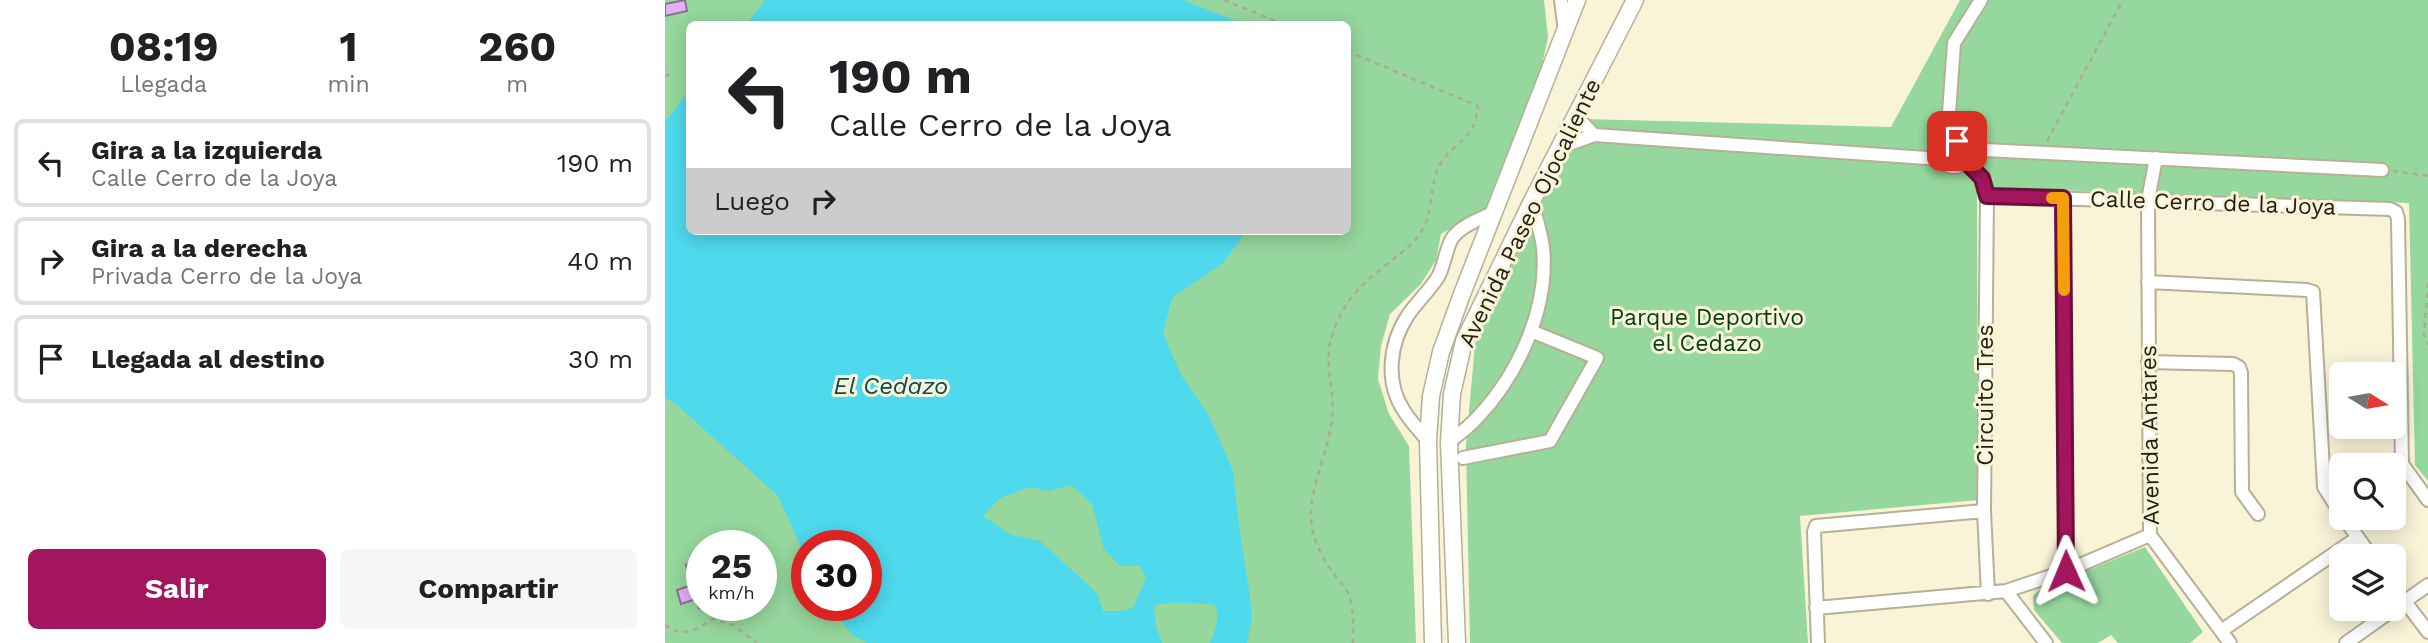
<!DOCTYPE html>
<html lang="es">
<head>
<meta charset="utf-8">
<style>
  :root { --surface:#fff; --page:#f6f6f6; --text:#202124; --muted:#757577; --line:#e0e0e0; --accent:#a3165d }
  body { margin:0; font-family:"Work Sans",sans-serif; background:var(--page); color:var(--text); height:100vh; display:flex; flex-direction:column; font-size:26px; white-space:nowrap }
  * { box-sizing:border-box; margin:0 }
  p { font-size:23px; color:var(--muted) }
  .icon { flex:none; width:38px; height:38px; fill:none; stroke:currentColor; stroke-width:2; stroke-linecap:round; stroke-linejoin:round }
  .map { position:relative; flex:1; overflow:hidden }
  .drawer { display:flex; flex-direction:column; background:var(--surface); width:665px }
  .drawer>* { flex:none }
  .banner { position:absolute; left:21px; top:21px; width:665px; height:214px; border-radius:10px; box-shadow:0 4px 18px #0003; background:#fff; color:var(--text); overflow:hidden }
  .needle { width:46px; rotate:101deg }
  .tools { position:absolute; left:1664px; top:362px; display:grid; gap:14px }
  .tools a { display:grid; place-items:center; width:77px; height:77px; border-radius:10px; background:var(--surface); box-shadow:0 4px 18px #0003; font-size:35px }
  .speed { position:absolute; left:21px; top:530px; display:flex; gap:14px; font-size:35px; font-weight:700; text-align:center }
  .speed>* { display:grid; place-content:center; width:91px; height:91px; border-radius:50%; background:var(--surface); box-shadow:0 4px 18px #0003; line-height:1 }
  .speed small { font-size:18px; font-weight:400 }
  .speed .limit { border:10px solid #d22; background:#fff; color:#111 }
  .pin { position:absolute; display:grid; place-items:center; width:60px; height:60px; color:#fff; margin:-30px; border-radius:14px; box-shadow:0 4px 10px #0006 }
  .me { position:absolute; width:77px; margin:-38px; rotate:359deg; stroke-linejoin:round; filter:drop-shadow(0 0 5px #0008) }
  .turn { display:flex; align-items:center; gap:24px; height:147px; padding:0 28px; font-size:32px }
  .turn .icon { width:91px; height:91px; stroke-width:2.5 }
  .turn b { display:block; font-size:49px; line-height:60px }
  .then { display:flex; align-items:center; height:66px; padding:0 28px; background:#0003; gap:14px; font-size:26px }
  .eta { display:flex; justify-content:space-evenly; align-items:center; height:119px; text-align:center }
  .eta b { font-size:42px; font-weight:700; line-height:49px }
  .cta { display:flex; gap:14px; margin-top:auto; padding:14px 28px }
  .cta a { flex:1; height:80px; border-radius:10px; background:var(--accent); color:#fff; font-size:28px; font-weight:700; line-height:80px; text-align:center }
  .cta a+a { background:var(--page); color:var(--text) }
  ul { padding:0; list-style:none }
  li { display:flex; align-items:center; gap:21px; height:88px; margin:0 14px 10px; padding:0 14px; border:4px solid var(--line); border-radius:10px }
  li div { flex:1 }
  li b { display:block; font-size:26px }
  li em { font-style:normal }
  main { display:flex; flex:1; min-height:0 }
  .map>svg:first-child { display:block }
  .green { fill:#96d79d; fill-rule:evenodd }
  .water { fill:#4fd9ed; fill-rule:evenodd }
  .building { fill:#e5acf8; stroke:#847489; stroke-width:2 }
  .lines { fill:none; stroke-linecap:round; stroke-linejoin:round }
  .minor-casing { stroke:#b5b096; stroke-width:16 }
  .major-casing { stroke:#b5b096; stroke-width:19 }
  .path { stroke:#ada993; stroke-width:2.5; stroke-dasharray:5 5; stroke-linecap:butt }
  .minor { stroke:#fff; stroke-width:12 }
  .major { stroke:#fff; stroke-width:16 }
  .route-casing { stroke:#6a0e3c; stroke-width:18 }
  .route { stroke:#a3165d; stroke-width:12 }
  .slow { stroke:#f59e0b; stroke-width:12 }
  .labels { text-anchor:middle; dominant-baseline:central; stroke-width:6; stroke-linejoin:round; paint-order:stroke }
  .street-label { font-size:23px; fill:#211f15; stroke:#f9f4d8 }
  .park-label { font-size:23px; fill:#043d13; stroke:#f9f4d8 }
  .water-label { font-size:24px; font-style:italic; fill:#0d4a52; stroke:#f9f4d8 }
</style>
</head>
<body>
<main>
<section class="drawer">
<div class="eta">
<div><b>08:19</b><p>Llegada</p></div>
<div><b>1</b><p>min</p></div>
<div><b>260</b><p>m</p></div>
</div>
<ul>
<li><svg class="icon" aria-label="left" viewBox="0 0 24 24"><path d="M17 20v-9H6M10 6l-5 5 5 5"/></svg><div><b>Gira a la izquierda</b><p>Calle Cerro de la Joya</p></div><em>190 m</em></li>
<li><svg class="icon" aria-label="right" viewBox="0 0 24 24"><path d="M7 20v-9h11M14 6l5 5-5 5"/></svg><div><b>Gira a la derecha</b><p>Privada Cerro de la Joya</p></div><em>40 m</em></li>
<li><svg class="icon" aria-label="arrive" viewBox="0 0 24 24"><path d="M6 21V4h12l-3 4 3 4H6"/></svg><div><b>Llegada al destino</b></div><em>30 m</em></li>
</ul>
<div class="cta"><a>Salir</a><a>Compartir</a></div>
</section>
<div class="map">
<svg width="1763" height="643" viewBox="0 0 1763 643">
  <rect width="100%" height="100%" fill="#f9f4d8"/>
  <path class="green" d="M0,0H879L883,37L868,109L825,205L776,234L771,260L756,284L725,314L716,346L713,379L724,414L744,446L751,643H0ZM24,24H682V231H24ZM37,546H96V606H37ZM142,546H201V606H142Z
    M1295,0H1763V481L1750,465L1744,203L1312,187L1313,500L1135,516L1143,643H805L801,446L810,344L859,233L919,119L1226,127Z
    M1480,547L1538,632L1525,643H1453L1446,635L1433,643H1397L1369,610L1368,596L1374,590Z"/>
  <path class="water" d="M99,0H518L578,24H81L96,7Z
    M24,91V231H582L558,263L507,298L498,333L516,375L544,416L568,471L574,526L585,598L587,617L582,643H545C550,630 555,618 550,605C537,603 498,601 489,606L491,625L497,643H203L187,635L166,606H201V546H142V560L113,496L11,404L0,397V122ZM406,485L427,504L439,549L455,566H475L481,578L468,608L457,611H438L432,593L375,541L346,535L318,516L335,498L364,487L384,491Z"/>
  <path class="building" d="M20,0L22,11L0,16V4Z
    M31,562L37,579V608H34L31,599L16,604L12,590L27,585L21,565Z"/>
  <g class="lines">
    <g class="minor-casing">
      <path id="minor" d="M896,0L900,31
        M911,116L929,135
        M1276 154a13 13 0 1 1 26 0a13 13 0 1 1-26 0Z
        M1286,141L1284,113L1289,43L1316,0
        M896,147L929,135L1276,159
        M1301,149L1717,170
        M1491,158L1483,200L1485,535L1565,643
        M1300,161L1317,178L1322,196L1319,511L1323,594
        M1322,196L1725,209L1731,212L1733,219L1737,464L1763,500
        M1398,198L1401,571
        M1483,282L1642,290L1648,292L1659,487L1676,514
        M1483,362L1568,364L1574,367L1576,373L1577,492L1593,514
        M763,441C755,431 746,422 739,411C720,382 724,344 743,315C752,302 764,291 773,277C779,267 782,244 788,237C797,225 816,219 829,212
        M784,442C793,435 804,427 812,418C853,375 884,308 878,248C876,231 870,216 867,201
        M798,458L885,441L932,358L866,331
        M1679,518L1706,556
        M1729,587L1763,632
        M1341,591L1381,643
        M1151,608L1341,591L1401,571L1485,535
        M1556,631L1692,538
        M1153,643L1149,532L1151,526L1319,511
        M1681,643L1763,585"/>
    </g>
    <g class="major-casing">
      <path id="major" d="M768,643L763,441L766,396L776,352L797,294L912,0
        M792,643L784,442L787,394L799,341L867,201L970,0"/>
    </g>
    <path class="path" d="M559,0L618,24
      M682,51L813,106C809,141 795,137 777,161C763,181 770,211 756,232C746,247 732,256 717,268C691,289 676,306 666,339C659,365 670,391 667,418C664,455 639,494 648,532C651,546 660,562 669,574C674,581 682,588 684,596C689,611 688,627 688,643
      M0,76L6,74
      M1382,141L1458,0
      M1728,171L1763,176
      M1763,283L1759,335L1763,345
      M0,625C20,638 28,631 48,619L68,625L92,643"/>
    <use href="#minor" class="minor"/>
    <use href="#major" class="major"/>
  </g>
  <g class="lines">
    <g class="route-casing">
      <path id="route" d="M1292,141L1301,149L1300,161L1317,178L1322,196L1398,198L1401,571"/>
    </g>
    <use href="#route" class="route"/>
    <path class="slow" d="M1387,198H1398L1399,290"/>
  </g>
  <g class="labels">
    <g class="street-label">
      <text transform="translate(1548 203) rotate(2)">Calle Cerro de la Joya</text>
      <text transform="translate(865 213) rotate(-64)">Avenida Paseo Ojocaliente</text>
      <text transform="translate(1320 395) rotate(-90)">Circuito Tres</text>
      <text transform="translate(1485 435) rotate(-91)">Avenida Antares</text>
    </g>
    <g class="park-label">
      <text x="1042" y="317">Parque Deportivo<tspan x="1042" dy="26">el Cedazo</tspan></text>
    </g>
    <g class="water-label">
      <text x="226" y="386">El Cedazo</text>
    </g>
  </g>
</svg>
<div class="tools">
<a><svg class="needle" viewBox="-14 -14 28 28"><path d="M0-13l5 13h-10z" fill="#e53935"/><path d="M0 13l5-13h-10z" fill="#757577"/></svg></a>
<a><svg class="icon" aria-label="search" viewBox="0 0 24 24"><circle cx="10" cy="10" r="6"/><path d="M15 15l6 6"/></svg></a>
<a><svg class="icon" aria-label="layers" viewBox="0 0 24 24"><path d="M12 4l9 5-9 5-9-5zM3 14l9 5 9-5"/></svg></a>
</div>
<div class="speed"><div>25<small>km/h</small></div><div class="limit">30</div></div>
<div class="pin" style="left:1292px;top:141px;background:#d93025"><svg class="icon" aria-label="arrive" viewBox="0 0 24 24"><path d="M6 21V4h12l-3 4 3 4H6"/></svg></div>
<svg class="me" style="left:1401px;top:571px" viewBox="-20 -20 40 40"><path d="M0-17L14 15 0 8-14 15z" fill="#a3165d" stroke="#fff" stroke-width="4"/></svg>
<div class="banner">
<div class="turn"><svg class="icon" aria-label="left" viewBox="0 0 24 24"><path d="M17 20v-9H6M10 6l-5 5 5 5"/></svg><div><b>190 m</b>Calle Cerro de la Joya</div></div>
<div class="then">Luego<svg class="icon" aria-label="right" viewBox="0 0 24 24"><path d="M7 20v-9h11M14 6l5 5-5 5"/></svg></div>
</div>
</div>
</main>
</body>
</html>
